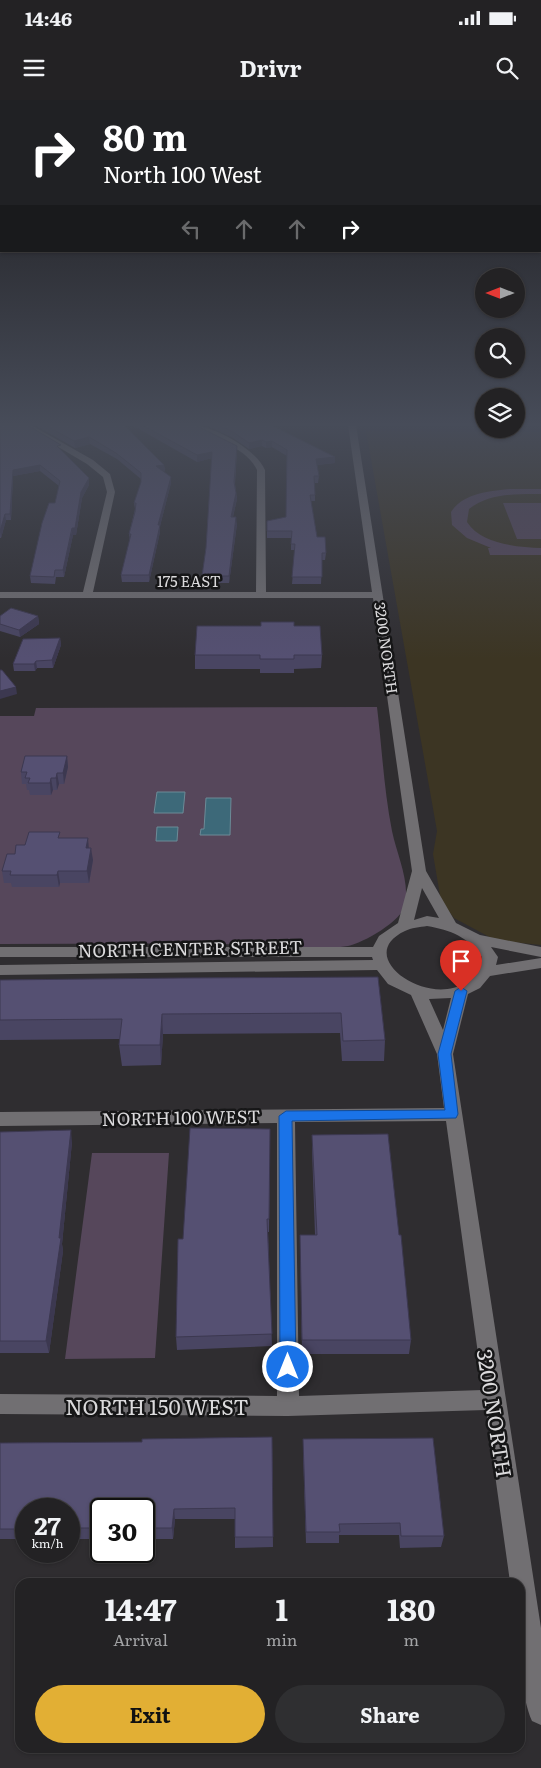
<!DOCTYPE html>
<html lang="en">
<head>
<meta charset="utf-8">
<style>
  :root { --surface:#232224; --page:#2f2f31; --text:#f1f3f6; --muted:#a3a4a6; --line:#403f41; --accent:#e2af34 }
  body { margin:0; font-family:Literata,serif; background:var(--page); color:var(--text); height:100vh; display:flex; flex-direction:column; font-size:19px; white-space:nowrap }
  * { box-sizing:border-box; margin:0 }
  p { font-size:16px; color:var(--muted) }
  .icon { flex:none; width:28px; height:28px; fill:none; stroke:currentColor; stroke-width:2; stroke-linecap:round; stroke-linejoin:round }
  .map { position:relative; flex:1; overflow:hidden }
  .details { position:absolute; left:15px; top:1478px; width:510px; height:175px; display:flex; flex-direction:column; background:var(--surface); border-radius:15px; box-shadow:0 1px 4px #0004,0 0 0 1px var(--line) }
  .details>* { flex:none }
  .guide { position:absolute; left:0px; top:0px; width:541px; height:152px; box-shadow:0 1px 4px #0004,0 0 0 1px var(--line); background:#202124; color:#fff; overflow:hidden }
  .needle { width:32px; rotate:270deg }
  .fabs { position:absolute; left:475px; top:168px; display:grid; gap:10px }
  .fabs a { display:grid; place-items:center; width:50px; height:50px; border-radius:50%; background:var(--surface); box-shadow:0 1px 4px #0004,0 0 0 1px var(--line); font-size:25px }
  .speed { position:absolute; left:15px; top:1398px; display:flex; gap:10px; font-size:25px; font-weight:700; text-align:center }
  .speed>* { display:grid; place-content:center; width:65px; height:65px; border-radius:50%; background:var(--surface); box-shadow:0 1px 4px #0004,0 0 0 1px var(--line); line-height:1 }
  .speed small { font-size:12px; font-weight:400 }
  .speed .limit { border:2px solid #111; border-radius:8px; background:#fff; color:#111 }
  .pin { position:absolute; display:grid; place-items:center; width:42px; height:42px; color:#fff; margin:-51px -21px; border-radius:50% 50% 50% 0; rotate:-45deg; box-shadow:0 0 5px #0007 }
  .pin .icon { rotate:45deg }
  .me { position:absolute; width:55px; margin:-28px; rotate:0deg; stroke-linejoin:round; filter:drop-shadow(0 0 4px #0008) }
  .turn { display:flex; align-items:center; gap:18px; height:105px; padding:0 20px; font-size:22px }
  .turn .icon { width:65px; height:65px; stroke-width:2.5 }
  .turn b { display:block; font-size:35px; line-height:42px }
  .lanes { display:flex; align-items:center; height:48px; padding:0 20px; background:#0003; justify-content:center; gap:25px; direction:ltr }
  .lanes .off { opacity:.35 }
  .eta { display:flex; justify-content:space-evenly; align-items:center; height:85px; text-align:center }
  .eta b { font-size:30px; font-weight:700; line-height:35px }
  .primary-button { display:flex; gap:10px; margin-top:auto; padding:10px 20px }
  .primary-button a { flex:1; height:58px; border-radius:30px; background:var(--accent); color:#111; font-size:20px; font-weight:700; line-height:58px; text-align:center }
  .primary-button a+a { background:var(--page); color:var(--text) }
  .status { display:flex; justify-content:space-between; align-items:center; height:35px; padding:0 25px; background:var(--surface); direction:ltr }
  .status svg { height:14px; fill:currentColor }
  header { display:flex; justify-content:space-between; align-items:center; height:65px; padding:0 20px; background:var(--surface); font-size:22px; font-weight:700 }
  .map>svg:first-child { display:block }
  .education { fill:#3c3523 }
  .green { fill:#56475b }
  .water { fill:#3d6979; stroke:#6c8b97 }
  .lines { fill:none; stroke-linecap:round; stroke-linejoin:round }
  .minor { fill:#716f72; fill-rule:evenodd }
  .wall { fill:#494562 }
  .shaded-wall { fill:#3c3850 }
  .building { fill:#555072; stroke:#3c3850 }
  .route { fill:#1a73e8; stroke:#114b97 }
  .labels { text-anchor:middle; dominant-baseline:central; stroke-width:5; stroke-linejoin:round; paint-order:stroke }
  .far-street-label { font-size:15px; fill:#dbdadc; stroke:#161617 }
  .street-label { font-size:18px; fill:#dbdadc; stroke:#161617 }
  .near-street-label { font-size:21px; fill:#dbdadc; stroke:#161617 }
</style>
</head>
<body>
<div class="status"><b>14:46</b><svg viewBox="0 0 49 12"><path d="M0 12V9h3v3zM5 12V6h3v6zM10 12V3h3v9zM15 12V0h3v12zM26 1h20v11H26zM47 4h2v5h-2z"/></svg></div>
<header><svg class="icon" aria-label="menu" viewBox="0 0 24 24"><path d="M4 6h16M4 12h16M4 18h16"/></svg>Drivr<svg class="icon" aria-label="search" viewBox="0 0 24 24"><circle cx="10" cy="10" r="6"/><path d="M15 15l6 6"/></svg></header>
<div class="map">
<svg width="541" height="1668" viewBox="0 0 541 1668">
  <rect width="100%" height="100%" fill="#2f2d30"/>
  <path class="education" d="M366,331L541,332V845L495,840L454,818L441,801L433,754L437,731Z"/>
  <path class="green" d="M510,389H541V394C517,394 489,393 469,409L467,422C481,444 517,447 541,448V455H490L488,448H491L467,438L452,425L451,412C463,393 490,391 510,389Z
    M503,403H541V439H517Z
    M377,607C382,648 384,691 392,731C397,755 410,781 405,805C402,821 363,843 348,846C306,853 262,845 220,844C147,843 73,844 0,844V616H34L36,608Z
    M92,1053H169L155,1258L65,1259Z"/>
  <path class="water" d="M157,692H185L183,713H154Z
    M206,698H231L230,735H200L201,729H204Z
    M157,727H178L177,741H156Z"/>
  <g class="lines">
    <path class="minor" d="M21,325H31L93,360L110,374L115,392L93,492H256L257,370C244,343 210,342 189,325C213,325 255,348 265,370L266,492H372L348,325H356L426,771L456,823L480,835L541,847V857L491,847L498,857L496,865L541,858V868L490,876L480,888L468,894L453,954L541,1528V1625L532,1621C516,1583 520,1524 520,1482H510L486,1310L288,1316L0,1314V1294L277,1296V1023L0,1026V1012L444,1008L437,954L411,895L388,884L377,870L0,875V865L373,860L372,857H0V847H373L379,836L398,823L412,771L373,498H0V492H83L107,392L103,377L87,364ZM422,788L439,818L427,816L414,820ZM427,826C451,830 468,837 482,857C463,930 341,861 405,831C411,828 420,827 427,826ZM451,898L443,930L429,899ZM446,1021L483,1290L299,1296L295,1022Z"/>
  </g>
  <path class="wall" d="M0,325L61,350L89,378V385L82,398L76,435H73L64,477H56L55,484L31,483L30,476L55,403L59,386L40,371L13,376L11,420H6L1,438H0Z
    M35,325H124L164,365L165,371H164L171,383L160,426V432L149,482H122L121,475L130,440L129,434L135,409L134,403L141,382V379L117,359L90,344L75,348Z
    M132,325H195L237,352L235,384L237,399L233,417L237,424L229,483H202V476L206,448L212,358L197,362Z
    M200,325H271L335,357V363L317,365L319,376L318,383H315V401H311L317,437L326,453L325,460H322L321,484H292L295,450H291V438H267V421L286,417L287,356L272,347L266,348L262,346L249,349L233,338L210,327Z
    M0,516H38L39,524L20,537L0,531Z
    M294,526L322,555L321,568L294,569V573H260V569H195V555Z
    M60,538L61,545L53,568H37L35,571H14L13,564Z
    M67,656L68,667L64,684H59L57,690H53L51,695H30L29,690H27L26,684H22L21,672Z
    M61,738L89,748L93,760L89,783H60L59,787H12L11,783H4L2,771L25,745Z
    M378,877L385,940L384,961H342L340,933L163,934L161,965L122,966L119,945L120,939L0,940V880Z
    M270,1029L269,1132H268L272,1246L177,1250L176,1237L183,1139Z
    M0,1032L72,1042L62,1144L63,1151L49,1253H0Z
    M312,1035L411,1240L409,1254H302L300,1135H315L312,1050Z
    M272,1337L273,1447L235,1448V1419H175L173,1439H144V1409H101V1439H69V1409H26V1439H0V1343L142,1342Z
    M303,1339L444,1436L441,1447L400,1448L399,1435H339V1443H306L303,1351Z"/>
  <path class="shaded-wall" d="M89,337L90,344L75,348L74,341Z
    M262,340V346L249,349V343Z
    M272,341V347L266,348V342Z
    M212,352V358L197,362V355Z
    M335,357V363L316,365V359Z
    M40,365V371L13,376L11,420L10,414L13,370Z
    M164,365L165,371L157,372L156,366Z
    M171,377V383L160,426V432L149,482V475L158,425Z
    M89,378V385L82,398L76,435H73L64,477L63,470L81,392Z
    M236,393L237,399L231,424V417Z
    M5,414L6,420L1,438L0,431Z
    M236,417L237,424L229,483V476Z
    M38,516L39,524L20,537L19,530Z
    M60,538L61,545L53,568L52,560Z
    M36,561L37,568L35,571L34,564Z
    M16,587L17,594L0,599V591Z
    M67,656L68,667L64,684L63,673Z
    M57,673L59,684L57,690L56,678Z
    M51,678L53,690L51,695L50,683Z
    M88,738L89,750L86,748Z
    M91,748L93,760L89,783L87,771Z
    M58,771L60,783L59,787L57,775Z
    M162,914L163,934L161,965L160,945Z
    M71,1030L72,1042L62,1144L63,1151L49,1253L46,1241L59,1138Z
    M174,1409L175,1419L173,1439L172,1428Z"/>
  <path class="building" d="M0,325H27L61,345L57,346L89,378L81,392L75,428H72L63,470H55L54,477L30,476L42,423L49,403H55L60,381L40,365L13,370L10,414H5L0,431Z
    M45,325H124L164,365L156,366L171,377L158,425H160L149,475H121L131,434H129L135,412L136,403H134L141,382V373L116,353L89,337L74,341Z
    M142,325H195L237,346L234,382L236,393L231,417H236L229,476H202L206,448L212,352L197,355Z
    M219,325H271L335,357L316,359L319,376H314L315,395H310L317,437H325L326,453H322V477H292L295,444H291L292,431H267V421L286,417L287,350L272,341L266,342L262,340L249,343L233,332Z
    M11,508L38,516L19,530L0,524V516Z
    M261,522H294V526H320L322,555H294V559H260V555H195L197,526H261Z
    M60,538L52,560L36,561L34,564H13L23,539Z
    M0,570H2L16,587L0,591Z
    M25,656H67L63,673H57L56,678H51L50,683H28L30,678H25L27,672H21Z
    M29,732H60L58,738H88L86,748H91L87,771H58L57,775H10L11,771H2L7,754H15L16,745H25Z
    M378,877L385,940L343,941L341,913L162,914L160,945H119L122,919L0,920V880L182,878Z
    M190,1028L270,1029L269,1119H267L272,1234L176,1237L178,1139H183Z
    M71,1030L59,1138H61L46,1241H0V1032Z
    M388,1034L399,1135H401L411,1240H302L300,1135H317L312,1035Z
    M272,1337L273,1437H235V1408L174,1409L172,1428H144V1409H101V1428H69V1409H26V1429H0V1343L142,1342V1339Z
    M433,1338L444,1436H401L400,1423L339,1424L340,1432H306L303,1339Z"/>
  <linearGradient id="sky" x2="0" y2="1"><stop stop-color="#1a191a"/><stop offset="0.58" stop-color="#474c59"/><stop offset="1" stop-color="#474c59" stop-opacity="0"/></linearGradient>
  <rect width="541" height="559" fill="url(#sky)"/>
  <path class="route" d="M461,887L467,891L451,954L458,1014L456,1018L292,1021L296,1267L294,1272L288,1274L282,1272L280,1267L279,1016L286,1011L445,1010L438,954L455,891Z"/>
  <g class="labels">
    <g class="far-street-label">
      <text x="189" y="480">175 EAST</text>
      <text transform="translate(387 548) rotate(82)">3200 NORTH</text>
    </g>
    <g class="street-label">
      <text transform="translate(190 848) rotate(-1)">NORTH CENTER STREET</text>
      <text transform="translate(181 1017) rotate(-1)">NORTH 100 WEST</text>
    </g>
    <g class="near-street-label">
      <text x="157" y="1305">NORTH 150 WEST</text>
      <text transform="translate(496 1313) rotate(81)">3200 NORTH</text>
    </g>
  </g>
</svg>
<div class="fabs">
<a><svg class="needle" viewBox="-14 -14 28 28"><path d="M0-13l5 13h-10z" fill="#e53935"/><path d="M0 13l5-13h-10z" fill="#a3a4a6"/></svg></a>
<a><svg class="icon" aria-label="search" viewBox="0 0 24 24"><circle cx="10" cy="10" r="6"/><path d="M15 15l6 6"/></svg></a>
<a><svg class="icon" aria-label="layers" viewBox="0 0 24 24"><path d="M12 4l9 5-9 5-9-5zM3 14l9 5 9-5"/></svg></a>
</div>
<div class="speed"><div>27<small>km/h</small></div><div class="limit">30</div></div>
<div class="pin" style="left:461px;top:891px;background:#d93025"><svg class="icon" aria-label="arrive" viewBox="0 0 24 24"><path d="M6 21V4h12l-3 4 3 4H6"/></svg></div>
<svg class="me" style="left:288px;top:1267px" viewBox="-20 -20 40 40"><circle r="17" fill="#1a73e8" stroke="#fff" stroke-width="3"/><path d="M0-11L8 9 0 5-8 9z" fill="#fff"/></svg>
<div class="guide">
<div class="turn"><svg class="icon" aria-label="right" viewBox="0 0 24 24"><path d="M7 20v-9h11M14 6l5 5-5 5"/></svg><div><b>80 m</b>North 100 West</div></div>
<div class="lanes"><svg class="icon off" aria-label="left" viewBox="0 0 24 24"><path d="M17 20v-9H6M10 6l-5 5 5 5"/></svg><svg class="icon off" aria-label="ahead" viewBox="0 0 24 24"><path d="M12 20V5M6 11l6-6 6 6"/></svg><svg class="icon off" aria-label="ahead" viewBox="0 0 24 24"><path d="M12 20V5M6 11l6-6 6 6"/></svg><svg class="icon" aria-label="right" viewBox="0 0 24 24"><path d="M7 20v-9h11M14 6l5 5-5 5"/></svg></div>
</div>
<section class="details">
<div class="eta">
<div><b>14:47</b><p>Arrival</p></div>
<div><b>1</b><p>min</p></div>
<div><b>180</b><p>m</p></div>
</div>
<div class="primary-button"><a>Exit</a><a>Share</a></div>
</section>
</div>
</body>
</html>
